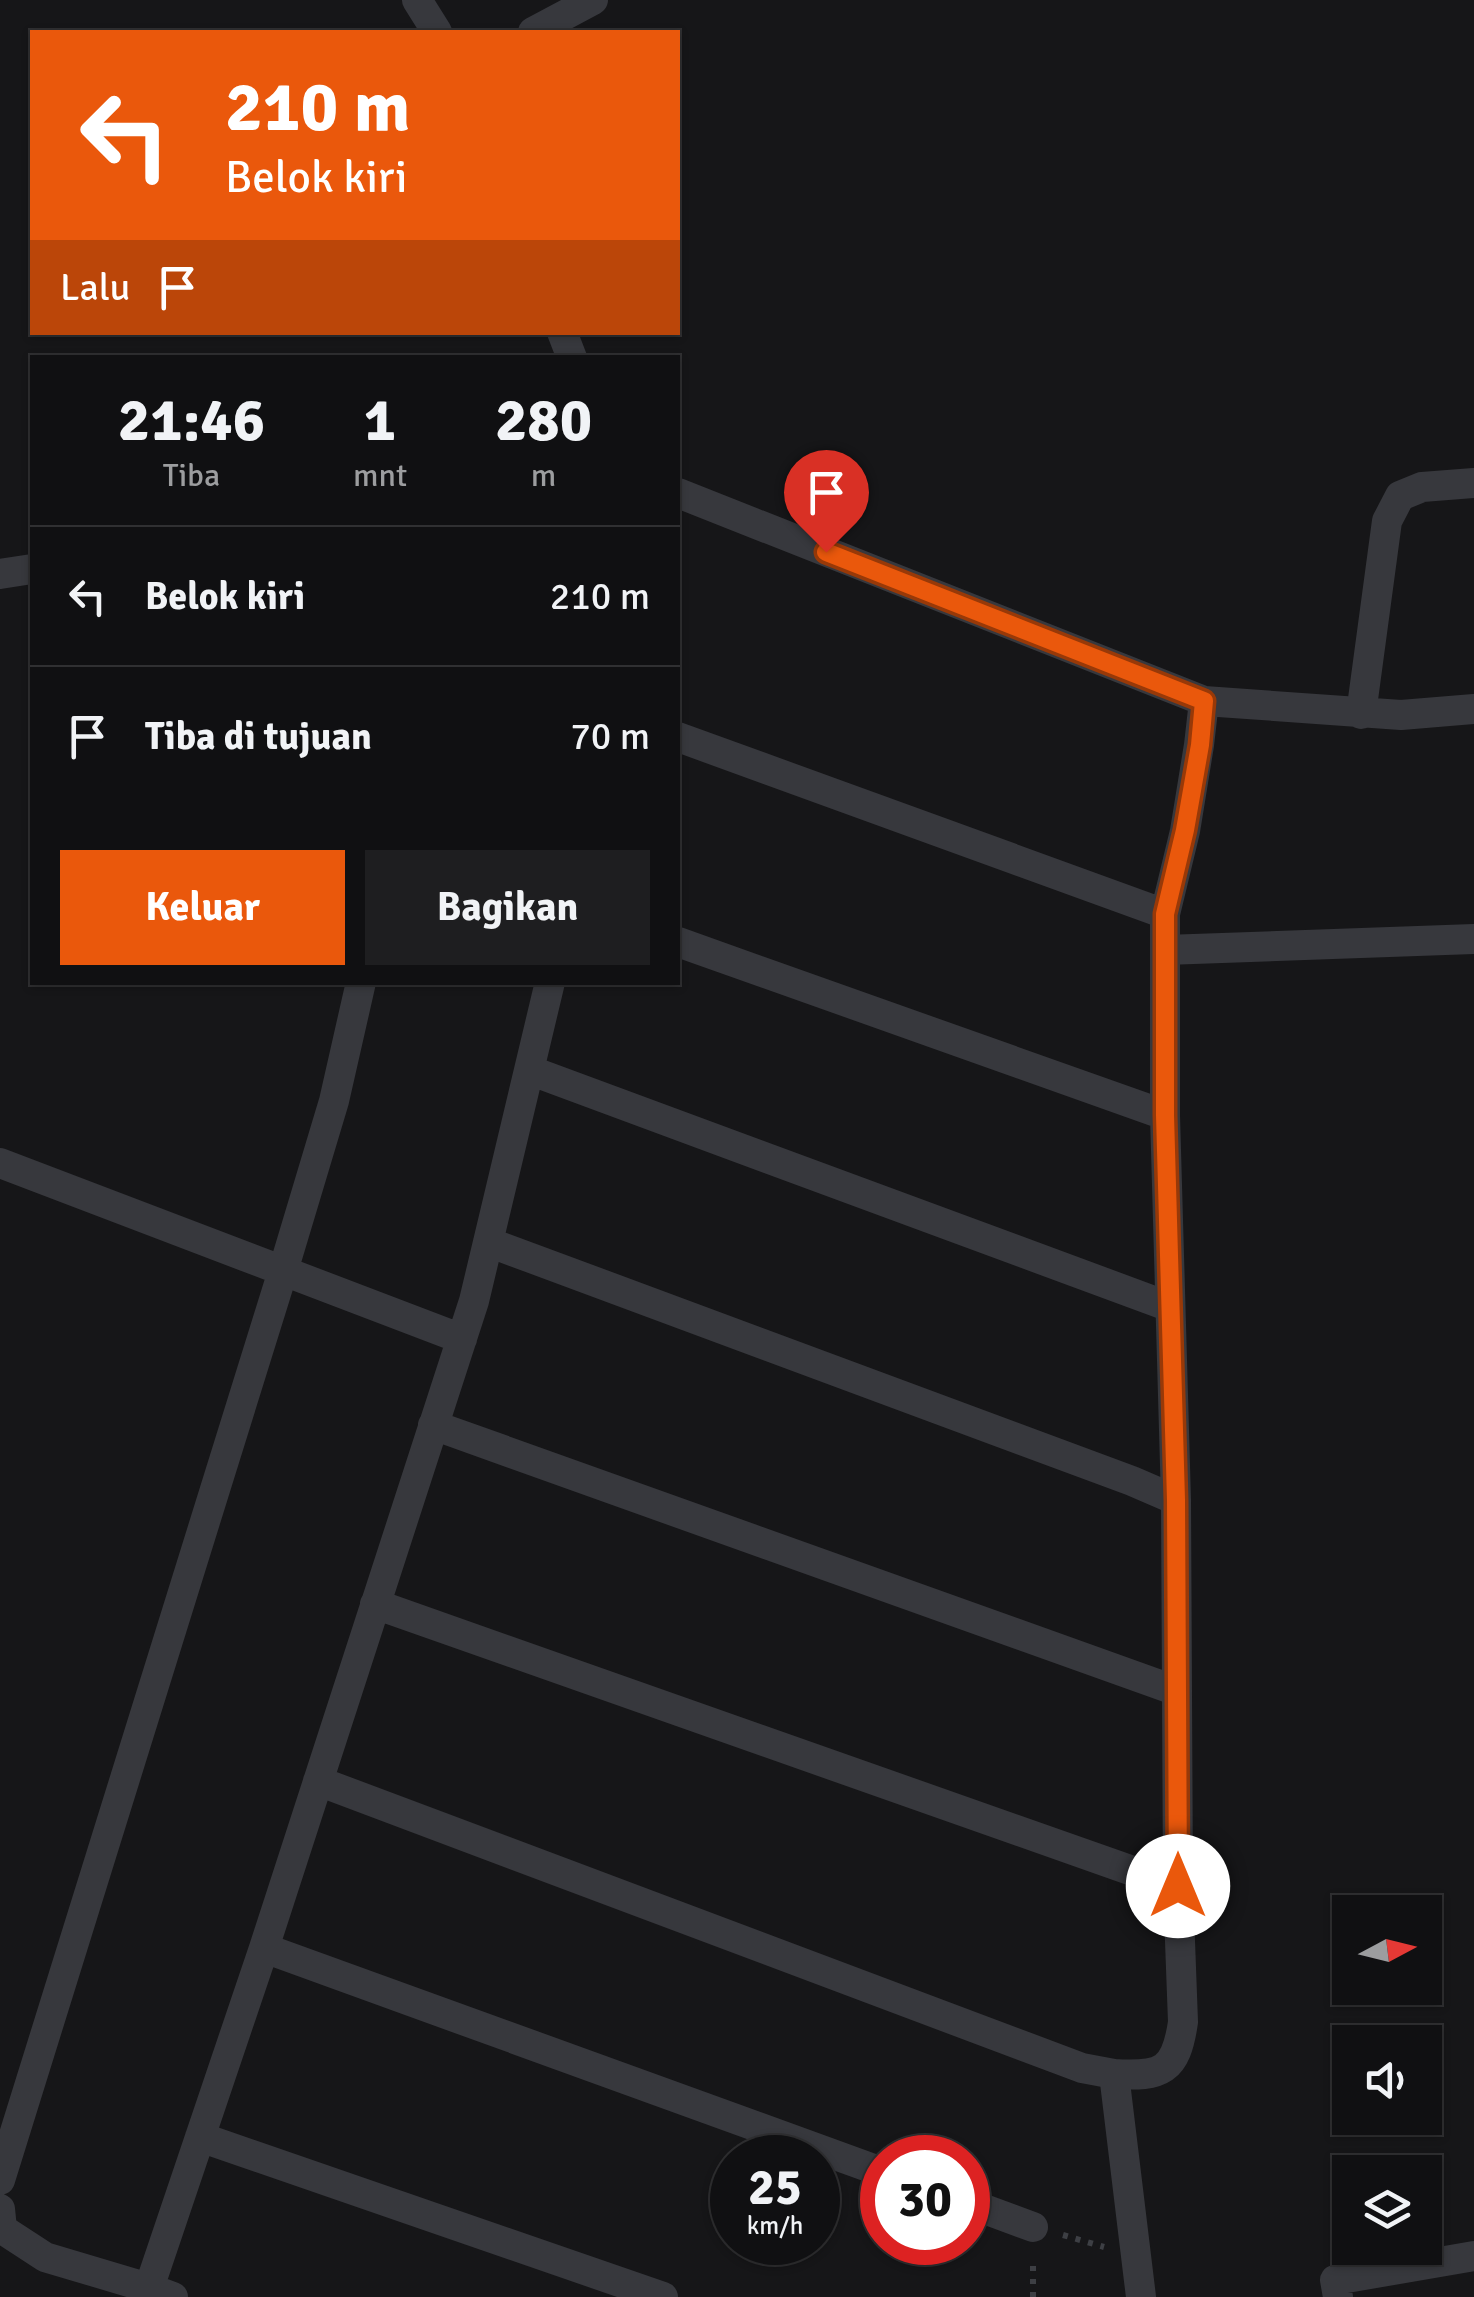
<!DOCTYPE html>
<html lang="id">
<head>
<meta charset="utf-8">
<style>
  :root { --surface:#101012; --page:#1e1e20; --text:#f1f3f6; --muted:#9c9d9f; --line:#303032; --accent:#ea580c }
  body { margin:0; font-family:Signika,sans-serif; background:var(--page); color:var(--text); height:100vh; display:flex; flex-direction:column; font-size:38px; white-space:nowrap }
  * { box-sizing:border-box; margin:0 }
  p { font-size:32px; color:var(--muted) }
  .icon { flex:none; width:55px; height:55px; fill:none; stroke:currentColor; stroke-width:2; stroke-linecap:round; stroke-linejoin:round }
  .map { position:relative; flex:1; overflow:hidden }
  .panel { position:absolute; left:30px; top:355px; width:650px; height:630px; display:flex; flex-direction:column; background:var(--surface); border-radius:0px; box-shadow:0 2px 8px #0004,0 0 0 2px var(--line) }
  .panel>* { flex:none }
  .guide { position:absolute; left:30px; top:30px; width:650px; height:305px; border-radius:0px; box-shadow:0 2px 8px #0004,0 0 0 2px var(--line); background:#ea580c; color:#fff; overflow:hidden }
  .needle { width:65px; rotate:83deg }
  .tools { position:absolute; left:1332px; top:1895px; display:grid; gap:20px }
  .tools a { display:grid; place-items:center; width:110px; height:110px; border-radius:0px; background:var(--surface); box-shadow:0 2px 8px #0004,0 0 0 2px var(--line); font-size:50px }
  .speed { position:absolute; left:710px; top:2135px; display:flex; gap:20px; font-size:50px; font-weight:700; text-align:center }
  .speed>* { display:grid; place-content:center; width:130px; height:130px; border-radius:50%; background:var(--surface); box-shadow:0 2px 8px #0004,0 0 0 2px var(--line); line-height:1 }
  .speed small { font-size:25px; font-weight:400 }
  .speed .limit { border:15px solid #d22; background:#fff; color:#111 }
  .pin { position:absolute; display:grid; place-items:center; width:85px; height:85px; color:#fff; margin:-102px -42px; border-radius:50% 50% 50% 0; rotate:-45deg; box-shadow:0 0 10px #0007 }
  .pin .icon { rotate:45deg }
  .me { position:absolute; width:110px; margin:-55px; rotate:0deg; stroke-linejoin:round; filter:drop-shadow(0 0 8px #0008) }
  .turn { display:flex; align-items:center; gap:35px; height:210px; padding:0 30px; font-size:45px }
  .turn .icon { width:130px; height:130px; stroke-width:2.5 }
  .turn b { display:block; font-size:70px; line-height:85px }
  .then { display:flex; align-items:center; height:95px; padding:0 30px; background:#0003; gap:20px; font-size:38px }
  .eta { display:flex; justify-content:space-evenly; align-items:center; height:170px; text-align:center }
  .eta b { font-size:60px; font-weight:700; line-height:70px }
  .cta { display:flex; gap:20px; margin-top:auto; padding:20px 30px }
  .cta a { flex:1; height:115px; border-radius:0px; background:var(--accent); color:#fff; font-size:40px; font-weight:700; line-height:115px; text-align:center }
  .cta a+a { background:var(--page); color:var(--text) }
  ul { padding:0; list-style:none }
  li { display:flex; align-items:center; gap:30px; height:140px; padding:0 30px; border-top:2px solid var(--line) }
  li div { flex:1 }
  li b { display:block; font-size:38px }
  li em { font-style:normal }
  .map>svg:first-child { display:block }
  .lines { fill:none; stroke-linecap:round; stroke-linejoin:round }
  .path { stroke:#3d3f44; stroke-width:6; stroke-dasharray:5 8; stroke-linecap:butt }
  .street { stroke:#37383d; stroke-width:30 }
  .route-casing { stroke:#983908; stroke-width:25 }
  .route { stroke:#ea580c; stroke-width:18 }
</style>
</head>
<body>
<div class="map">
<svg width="1474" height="2297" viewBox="0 0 1474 2297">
  <rect width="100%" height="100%" fill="#161618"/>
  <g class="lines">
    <path class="path" d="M1063,2235L1104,2247
      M1033,2297V2258"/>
    <path class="street" d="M417,0L437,32
      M533,32L593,0
      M562,332L572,358
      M678,493L1204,701L1401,715L1474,709
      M0,574L32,569
      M1361,714L1387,521L1400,496L1422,487L1474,483
      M678,737L1165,914
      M678,942L1165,1115
      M1165,950L1474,939
      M529,1070L1170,1307
      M0,1163L462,1339
      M488,1242L1132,1481L1176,1500L1165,1115V914L1185,831L1199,745L1204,701
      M433,1425L1177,1691
      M375,1604L1178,1887
      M318,1781L1082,2068L1114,2074L1141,2297
      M264,1948L882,2172
      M1114,2074C1162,2077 1176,2071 1183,2022L1178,1887L1176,1500
      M200,2137L663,2297
      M0,2180L283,1271L334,1101L361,982
      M968,2203L1033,2227
      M0,2209L2,2229L45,2257L149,2288L173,2297
      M149,2288L264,1948L474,1301L550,982
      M1338,2297L1335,2280L1474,2256"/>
  </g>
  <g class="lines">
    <g class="route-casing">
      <path id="route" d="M826,552L1204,701L1200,745L1185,830L1165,914V1115L1176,1500L1178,1886"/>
    </g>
    <use href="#route" class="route"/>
  </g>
</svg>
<div class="tools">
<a><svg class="needle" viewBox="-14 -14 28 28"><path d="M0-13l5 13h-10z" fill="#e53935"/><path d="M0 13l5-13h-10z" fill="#9c9d9f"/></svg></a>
<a><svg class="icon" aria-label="sound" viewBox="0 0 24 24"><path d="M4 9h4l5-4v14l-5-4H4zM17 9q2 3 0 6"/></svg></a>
<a><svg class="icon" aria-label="layers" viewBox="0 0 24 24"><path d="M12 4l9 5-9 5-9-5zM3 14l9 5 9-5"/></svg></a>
</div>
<div class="speed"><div>25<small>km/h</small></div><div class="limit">30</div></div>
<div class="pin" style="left:826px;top:552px;background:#d93025"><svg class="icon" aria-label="arrive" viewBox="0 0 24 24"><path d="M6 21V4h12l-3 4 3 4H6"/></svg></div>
<svg class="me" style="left:1178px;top:1886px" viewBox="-20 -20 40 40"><circle r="19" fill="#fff"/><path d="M0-13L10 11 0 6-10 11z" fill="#ea580c"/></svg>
<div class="guide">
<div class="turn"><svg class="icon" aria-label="left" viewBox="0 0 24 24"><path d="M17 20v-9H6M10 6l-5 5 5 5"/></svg><div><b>210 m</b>Belok kiri</div></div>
<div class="then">Lalu<svg class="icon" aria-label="arrive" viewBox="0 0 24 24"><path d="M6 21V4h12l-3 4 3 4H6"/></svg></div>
</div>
<section class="panel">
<div class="eta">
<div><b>21:46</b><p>Tiba</p></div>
<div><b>1</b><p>mnt</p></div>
<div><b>280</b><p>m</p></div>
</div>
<ul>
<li><svg class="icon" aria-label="left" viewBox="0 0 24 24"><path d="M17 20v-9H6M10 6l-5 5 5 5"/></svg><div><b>Belok kiri</b></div><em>210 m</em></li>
<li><svg class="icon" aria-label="arrive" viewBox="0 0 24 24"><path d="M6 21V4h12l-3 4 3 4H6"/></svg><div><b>Tiba di tujuan</b></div><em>70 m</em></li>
</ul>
<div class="cta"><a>Keluar</a><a>Bagikan</a></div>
</section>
</div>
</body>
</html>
